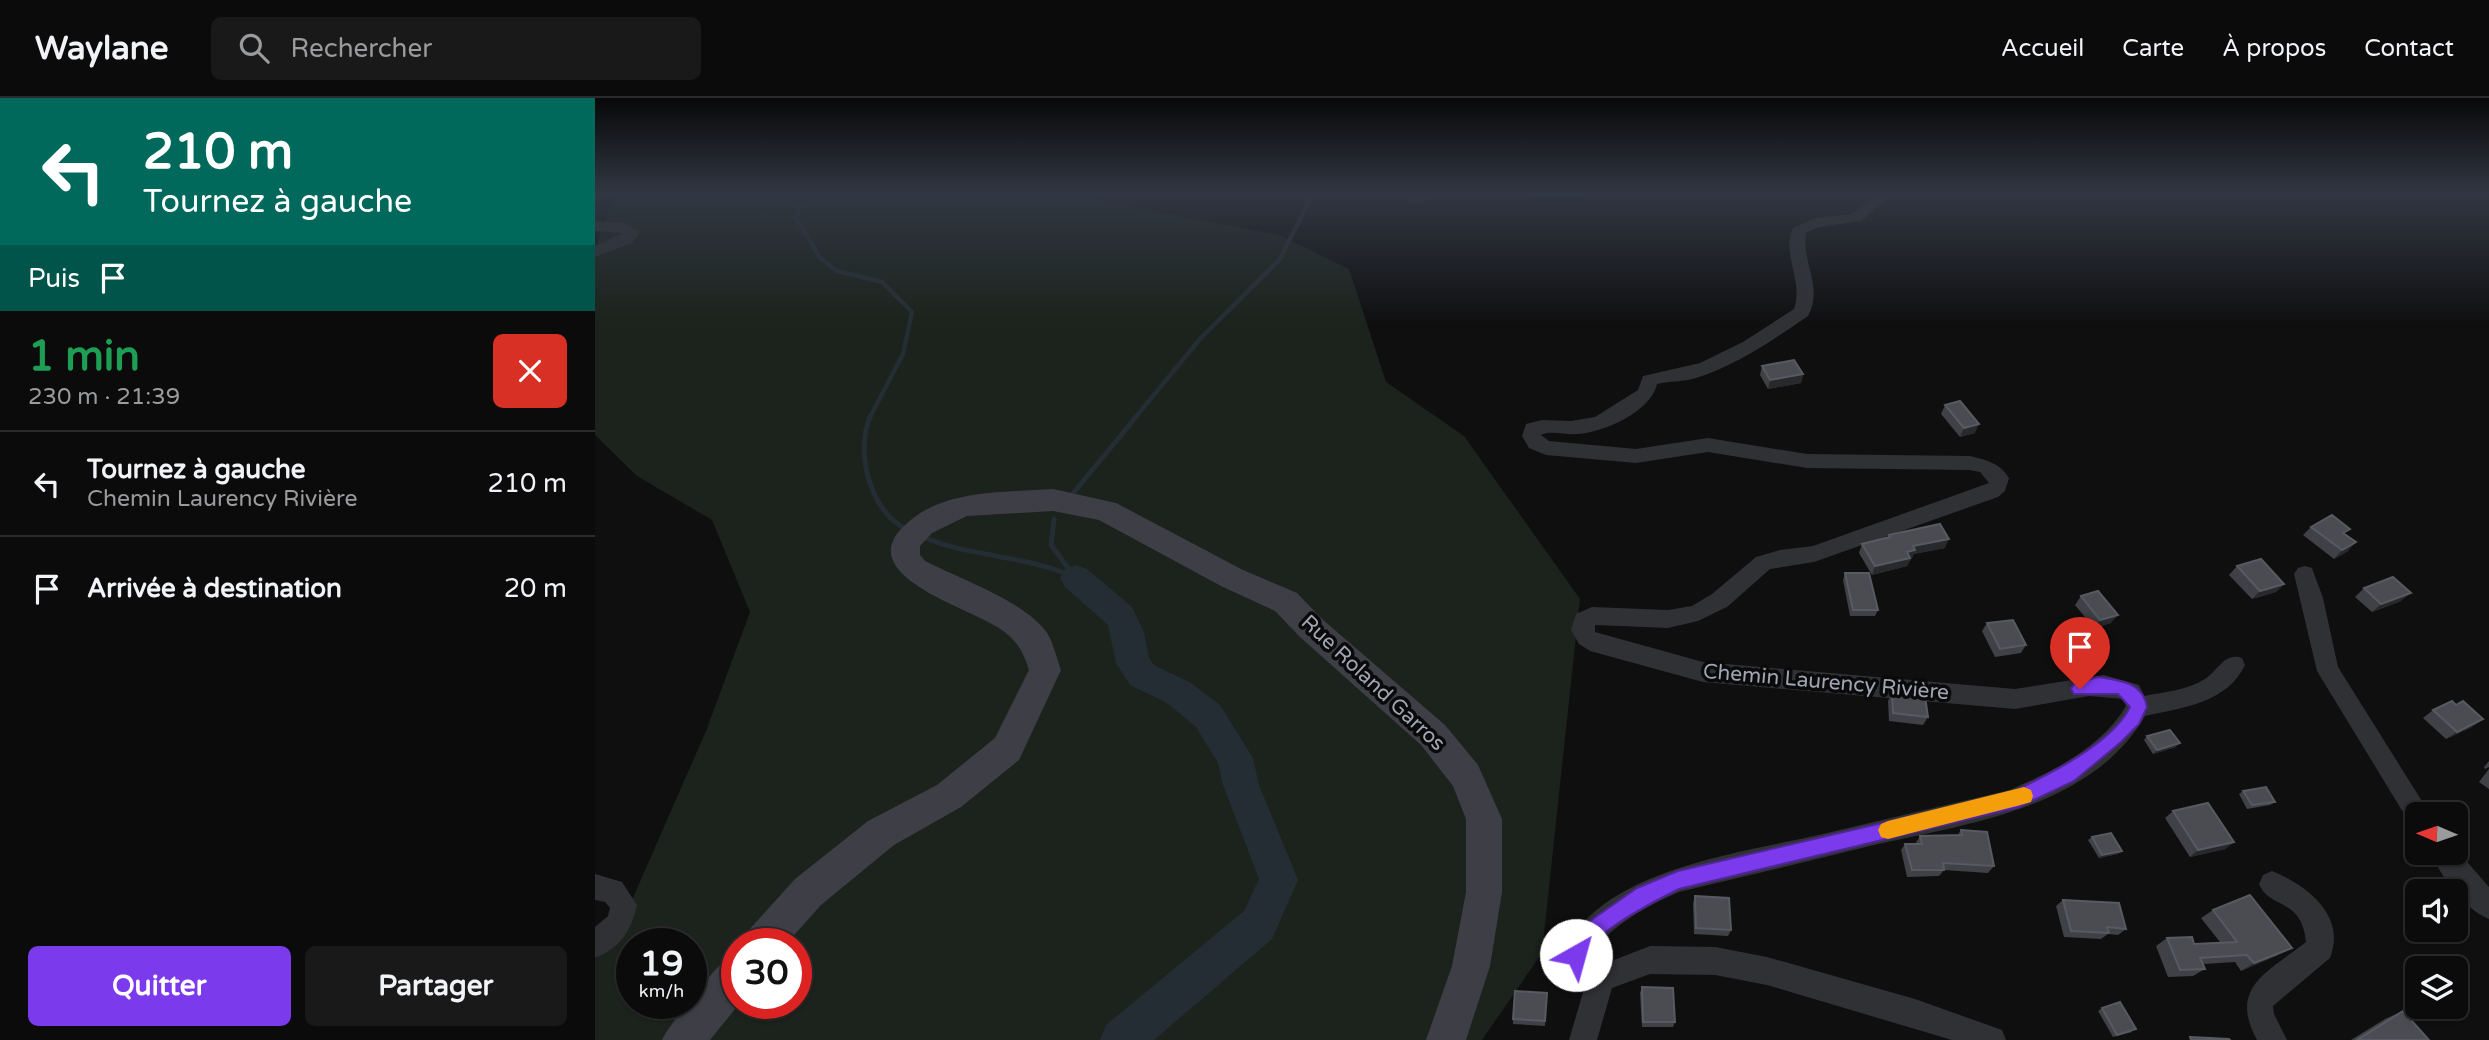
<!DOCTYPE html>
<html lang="fr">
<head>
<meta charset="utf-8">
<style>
  :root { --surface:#0b0b0c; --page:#19191a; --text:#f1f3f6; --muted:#9a9b9d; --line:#2b2b2d; --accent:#7c3aed }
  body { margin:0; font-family:"Varela Round",sans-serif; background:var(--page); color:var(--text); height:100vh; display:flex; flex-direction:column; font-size:26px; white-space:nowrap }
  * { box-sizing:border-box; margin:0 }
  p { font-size:23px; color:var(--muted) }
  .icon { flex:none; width:38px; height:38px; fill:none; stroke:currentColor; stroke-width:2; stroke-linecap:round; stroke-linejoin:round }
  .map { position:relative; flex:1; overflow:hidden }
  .sheet { display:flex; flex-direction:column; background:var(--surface); width:595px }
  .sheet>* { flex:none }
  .banner { background:#00695c; color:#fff; overflow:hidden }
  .needle { width:46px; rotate:272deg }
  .buttons { position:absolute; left:1810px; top:704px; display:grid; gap:14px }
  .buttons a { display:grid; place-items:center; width:63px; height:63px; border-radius:10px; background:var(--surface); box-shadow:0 2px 5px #0004,0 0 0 2px var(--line); font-size:35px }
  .speed { position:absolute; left:21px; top:830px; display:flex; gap:14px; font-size:35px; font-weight:700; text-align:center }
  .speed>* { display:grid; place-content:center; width:91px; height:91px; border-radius:50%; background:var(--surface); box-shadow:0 2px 5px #0004,0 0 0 2px var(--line); line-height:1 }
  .speed small { font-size:18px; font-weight:400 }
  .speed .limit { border:10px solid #d22; background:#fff; color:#111 }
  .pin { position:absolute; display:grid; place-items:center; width:60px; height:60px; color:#fff; margin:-72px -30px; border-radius:50% 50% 50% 0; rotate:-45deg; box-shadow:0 0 7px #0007 }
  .pin .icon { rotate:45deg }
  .me { position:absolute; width:77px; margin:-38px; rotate:38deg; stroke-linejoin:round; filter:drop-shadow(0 0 5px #0008) }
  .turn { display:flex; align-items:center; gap:24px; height:147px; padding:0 28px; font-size:32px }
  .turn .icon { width:91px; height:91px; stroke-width:2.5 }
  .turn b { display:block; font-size:49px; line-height:60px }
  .then { display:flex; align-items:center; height:66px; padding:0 28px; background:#0003; gap:14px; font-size:26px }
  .round { display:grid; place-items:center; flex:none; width:74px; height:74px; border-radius:10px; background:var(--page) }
  .head { display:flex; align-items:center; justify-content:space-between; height:119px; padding:0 28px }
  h1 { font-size:42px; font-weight:800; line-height:52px; color:#1e9e55 }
  .action { display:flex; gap:14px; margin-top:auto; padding:14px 28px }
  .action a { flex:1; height:80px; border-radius:10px; background:var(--accent); color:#fff; font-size:28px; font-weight:800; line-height:80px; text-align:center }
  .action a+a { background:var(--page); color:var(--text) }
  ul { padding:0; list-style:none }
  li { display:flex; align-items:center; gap:21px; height:105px; padding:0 28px; border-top:2px solid var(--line) }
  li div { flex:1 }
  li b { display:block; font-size:26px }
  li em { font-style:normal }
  header { display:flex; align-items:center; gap:42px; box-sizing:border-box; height:98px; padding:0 35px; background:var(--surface); border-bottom:2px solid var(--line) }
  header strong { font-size:33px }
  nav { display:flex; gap:38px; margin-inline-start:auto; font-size:24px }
  .search { width:490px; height:63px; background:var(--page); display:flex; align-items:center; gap:18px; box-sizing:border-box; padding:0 24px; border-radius:10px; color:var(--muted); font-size:26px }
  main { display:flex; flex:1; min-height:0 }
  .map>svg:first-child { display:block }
  .green { fill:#1b231c; fill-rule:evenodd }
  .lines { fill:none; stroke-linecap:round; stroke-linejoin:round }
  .stream-far1 { stroke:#252d34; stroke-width:4.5 }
  .stream { stroke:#252d34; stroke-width:5 }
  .river { fill:#252d34; fill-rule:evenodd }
  .minor { fill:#303135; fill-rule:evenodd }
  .secondary { fill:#3e3f46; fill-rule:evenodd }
  .wall { fill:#3f4146 }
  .shaded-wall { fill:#28292c }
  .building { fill:#4a4c52; stroke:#575a61; stroke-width:2 }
  .route { fill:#7c3aed; stroke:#51269a; stroke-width:2 }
  .slow { fill:#f59e0b }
  .labels { text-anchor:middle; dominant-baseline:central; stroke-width:7; stroke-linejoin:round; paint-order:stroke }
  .street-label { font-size:21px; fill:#9fa5b2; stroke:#0a0a0b }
</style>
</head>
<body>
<header>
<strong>Waylane</strong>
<div class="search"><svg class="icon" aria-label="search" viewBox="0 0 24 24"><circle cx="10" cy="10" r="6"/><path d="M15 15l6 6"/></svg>Rechercher</div>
<nav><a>Accueil</a><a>Carte</a><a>À propos</a><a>Contact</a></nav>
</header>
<main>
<section class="sheet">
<div class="banner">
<div class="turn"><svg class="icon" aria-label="left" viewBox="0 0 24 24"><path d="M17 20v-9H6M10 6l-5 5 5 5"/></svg><div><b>210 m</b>Tournez à gauche</div></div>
<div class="then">Puis<svg class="icon" aria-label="arrive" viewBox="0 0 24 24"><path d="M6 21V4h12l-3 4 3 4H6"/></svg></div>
</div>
<div class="head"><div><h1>1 min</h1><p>230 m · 21:39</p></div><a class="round" style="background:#d93025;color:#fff"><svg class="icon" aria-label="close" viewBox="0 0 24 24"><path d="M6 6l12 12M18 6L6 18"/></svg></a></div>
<ul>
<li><svg class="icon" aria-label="left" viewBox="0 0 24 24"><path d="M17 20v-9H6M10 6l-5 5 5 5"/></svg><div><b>Tournez à gauche</b><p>Chemin Laurency Rivière</p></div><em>210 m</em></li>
<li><svg class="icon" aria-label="arrive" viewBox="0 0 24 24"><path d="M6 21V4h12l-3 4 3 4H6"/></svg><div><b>Arrivée à destination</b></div><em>20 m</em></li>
</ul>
<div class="action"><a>Quitter</a><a>Partager</a></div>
</section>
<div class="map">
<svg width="1894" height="942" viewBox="0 0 1894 942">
  <rect width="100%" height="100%" fill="#0f0f10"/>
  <path class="green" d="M20,95H490L516,105L684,137L754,171L791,284L869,338L985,501L947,855L887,942H0V861L19,843L111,633L155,514L117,422L42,378L0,337V151ZM37,845H96V905H37ZM142,845H201V905H142Z"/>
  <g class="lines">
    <path class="stream-far1" d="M218,95L200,118L225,160L242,173L287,184L317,214L308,256L274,321
      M539,321L605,241L685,161L718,95"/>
    <path class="stream" d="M275,319C260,355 275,415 313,432
      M475,399L541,319
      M459,421L456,447L479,478
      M328,439C378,460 432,457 481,480"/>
    <path class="river" d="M481,467L492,471L537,509L549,534L554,560L559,567L596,585L625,607L658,660L664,687L703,782L677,841L559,942H505L511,927L649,813L664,781L628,687L623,665L601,629L572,605L535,587L521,565L513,527L470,489L465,480L470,471Z"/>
    <path class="minor" d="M797,95H857L822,105Z
      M929,95H996L989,100H936Z
      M1282,95H1298L1266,123L1224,129L1211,135C1206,164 1229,189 1213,218C1178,242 1142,267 1101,280C1088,284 1075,283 1062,286C1056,314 1009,334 983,336C971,337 954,332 946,337L954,343L1041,351L1113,340L1212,356L1375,358C1391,362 1405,365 1414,380L1410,393L1403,399L1219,464L1175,471L1132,509L1103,523L1073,530L1000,527V534L1108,564L1420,591L1509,577L1544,587L1549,598C1570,594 1592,592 1610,581C1624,572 1629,554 1647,560L1650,567C1632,605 1587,610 1550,618C1496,711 1371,726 1275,748C1211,764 1147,779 1084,794C1051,808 1016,828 995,857L1000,866L1006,867L1055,848L1120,849L1172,859L1320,901L1407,932L1411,942H1357L1172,887L1120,877L1055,876L1017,890L1002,942H974L989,891L981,888L967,857C1004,770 1147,755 1228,736C1290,721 1352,707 1415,692C1458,673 1506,650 1531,608L1528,601L1494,598L1420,611L1108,584L995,553L984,546L976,532L981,516L997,509L1073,512L1097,508L1117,496L1161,459L1185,452L1218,448L1394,385L1385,374L1375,372L1212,370L1113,354L1041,365L951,357L934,350L927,338L931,326L947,322L976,323L1000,319L1043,292L1048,278L1105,265L1148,244L1199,211C1209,184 1186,155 1198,130L1220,120L1257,116Z
      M0,123L29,125L45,134L37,145L0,159V148L28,135L0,133Z
      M1710,468L1717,470L1728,500L1743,569L1835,716H1822V727L1814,724L1722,573L1699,476L1703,470Z
      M1860,750L1894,789V821C1869,811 1846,778 1835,754H1860Z
      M1677,773C1711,787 1752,817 1735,860L1678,908L1679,916L1692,942H1662C1633,889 1673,874 1711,844C1707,799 1675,812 1664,786L1668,777Z
      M0,776L27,784L42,807C37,832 25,850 0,860V829L13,818L15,810L10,804L0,802Z"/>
    <path class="secondary" d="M458,391L521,405L648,472L702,495L727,521L850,627L883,667L907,721V794L895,868L871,942H831L857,868L871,794V721L858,688L826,647L705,539L680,513L626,488L504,422L458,413L372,418L337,435L325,448V457L330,463C365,481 424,501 449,531C458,541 461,559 466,572L424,662L366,709L299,747L226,807L192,845H148L154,832L200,781L273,723L342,687L400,640L434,572C428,553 421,541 404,530C375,510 260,478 307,430C345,390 407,395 458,391Z
      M142,858V905H145L115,942H67C73,928 115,876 127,865C131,861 137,860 142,858Z"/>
  </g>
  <path class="wall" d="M1167,268L1208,276L1206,285L1173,291L1165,277Z
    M1350,307L1380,335L1365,339L1346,316Z
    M1716,429L1750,436L1753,453L1739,461L1708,437Z
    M1294,437L1350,450L1319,456L1312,468L1277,477L1264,455L1267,446L1292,440Z
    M1642,468L1689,486L1681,494L1657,501L1634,477Z
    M1250,475L1283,512L1280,518H1255L1248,482Z
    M1769,490L1806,503L1777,514L1760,499Z
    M1486,498L1516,525L1499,530L1480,507Z
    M1392,525L1431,547L1426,555L1400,559L1387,533Z
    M1297,595L1333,619L1328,627L1294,623L1293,603Z
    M1861,607L1877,629L1851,641L1828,620L1838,612Z
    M1552,638L1581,649L1558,656L1549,642Z
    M1894,663V669L1890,671L1889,669Z
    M1894,671V691L1884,684Z
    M1648,693L1680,704L1675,707L1652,711L1644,696Z
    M1578,713L1639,744L1630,751L1595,759L1570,720Z
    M1366,732L1399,768L1393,775L1349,772L1344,778L1312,779L1306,752L1310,746H1320L1325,738H1362Z
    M1497,739L1527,753L1523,756L1504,760L1493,742Z
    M1100,798L1136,832L1133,838L1099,836L1098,805Z
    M1468,802L1531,831L1523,837L1513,836L1506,841L1469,839L1461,808Z
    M1618,812L1683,857L1646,873L1640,864L1609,866L1610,871L1598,878L1573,879L1561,848L1572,840L1599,846L1625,844L1606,820Z
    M1047,889L1080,924L1078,929H1047L1045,895Z
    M952,895L950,928L918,926V921Z
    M1507,910L1537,934L1518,939L1503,913Z
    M1808,913L1834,942H1756L1790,921Z"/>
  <path class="shaded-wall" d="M1208,276L1206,285L1173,291L1175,282Z
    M1384,326L1380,335L1365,339L1369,330Z
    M1354,441L1350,450L1319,456L1312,468L1277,477L1280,468L1312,454L1318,448Z
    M1761,444L1753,453L1739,461L1747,452Z
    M1689,486L1681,494L1657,501L1665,493Z
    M1816,495L1806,503L1777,514L1786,506Z
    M1523,517L1516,525L1499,530L1505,522Z
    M1888,621L1877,629L1851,641L1862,634Z
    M1585,645L1581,649L1558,656L1562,652Z
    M1639,744L1630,751L1595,759L1603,752Z
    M1527,753L1523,756L1504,760L1507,757Z
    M1697,850L1683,857L1646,873L1659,865Z"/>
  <path class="building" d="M1199,262L1208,276L1175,282L1167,268Z
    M1365,303L1384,326L1369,330L1350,307Z
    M1737,417L1755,431L1748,435L1761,444L1747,452L1716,429Z
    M1345,426L1354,441L1318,448L1320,452L1312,454L1315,460L1280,468L1267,446L1295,439L1294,437Z
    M1666,461L1689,486L1665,493L1642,468Z
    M1250,475H1274L1283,512H1258Z
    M1798,479L1816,495L1786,506L1769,490Z
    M1503,493L1523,517L1505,522L1486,498Z
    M1418,522L1431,547L1405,551L1392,525Z
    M1297,595L1330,598L1333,619L1298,615Z
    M1857,603L1861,607L1868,603L1888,621L1862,634L1838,612Z
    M1575,632L1585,645L1562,652L1552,638Z
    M1671,689L1680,704L1657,707L1648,693Z
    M1613,705L1639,744L1603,752L1578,713Z
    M1366,732L1392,734L1399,768L1348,765L1349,772H1317L1310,746H1327L1325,738L1367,737Z
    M1516,735L1527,753L1507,757L1497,739Z
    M1655,797L1697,850L1659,865L1652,857L1605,860L1610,871L1585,872L1572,840L1597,839L1599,846L1642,844L1618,812Z
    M1100,798L1134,800L1136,832L1101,830Z
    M1468,802L1524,805L1531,831L1512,829L1514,835L1476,833Z
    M1047,889L1078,890L1080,924H1048Z
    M920,893L952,895L950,923L918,921Z
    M1525,904L1541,931L1522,937L1507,910Z
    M1808,913L1834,942H1762Z
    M1595,939L1634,941L1635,942H1596Z"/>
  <linearGradient id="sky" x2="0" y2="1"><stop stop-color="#080809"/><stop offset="0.42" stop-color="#313742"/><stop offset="1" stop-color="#313742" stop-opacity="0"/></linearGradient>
  <rect width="1894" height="227" fill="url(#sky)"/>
  <path class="route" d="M1503,579C1524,582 1548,584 1552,609L1544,626L1526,644L1479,683L1424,709L1084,791C1061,802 1010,829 995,849C992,853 990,860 988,864L981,867L974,864L971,857L978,836L995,823L1042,790L1083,773L1415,695C1451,678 1517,646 1535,609L1523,596H1479L1476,591L1479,586Z"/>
  <path class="slow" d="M1429,689L1436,692L1438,698L1436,704L1429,706L1293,741L1286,739L1283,732L1286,726L1293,723Z"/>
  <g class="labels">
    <g class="street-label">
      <text transform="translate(1231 584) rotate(5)">Chemin Laurency Rivière</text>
      <text transform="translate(778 585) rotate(43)">Rue Roland Garros</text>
    </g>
  </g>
</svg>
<div class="buttons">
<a><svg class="needle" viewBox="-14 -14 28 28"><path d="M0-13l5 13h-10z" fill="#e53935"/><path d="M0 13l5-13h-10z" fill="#9a9b9d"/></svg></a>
<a><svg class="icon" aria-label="sound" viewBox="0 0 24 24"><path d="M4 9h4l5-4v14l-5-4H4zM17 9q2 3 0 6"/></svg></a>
<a><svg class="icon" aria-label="layers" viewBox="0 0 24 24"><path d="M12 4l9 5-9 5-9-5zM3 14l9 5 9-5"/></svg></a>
</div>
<div class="speed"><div>19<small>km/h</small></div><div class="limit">30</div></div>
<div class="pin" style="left:1485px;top:591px;background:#d93025"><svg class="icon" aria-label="arrive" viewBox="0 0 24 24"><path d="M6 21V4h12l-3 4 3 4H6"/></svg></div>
<svg class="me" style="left:981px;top:857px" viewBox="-20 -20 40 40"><circle r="19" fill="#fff"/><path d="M0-13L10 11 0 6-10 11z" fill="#7c3aed"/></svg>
</div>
</main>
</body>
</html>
